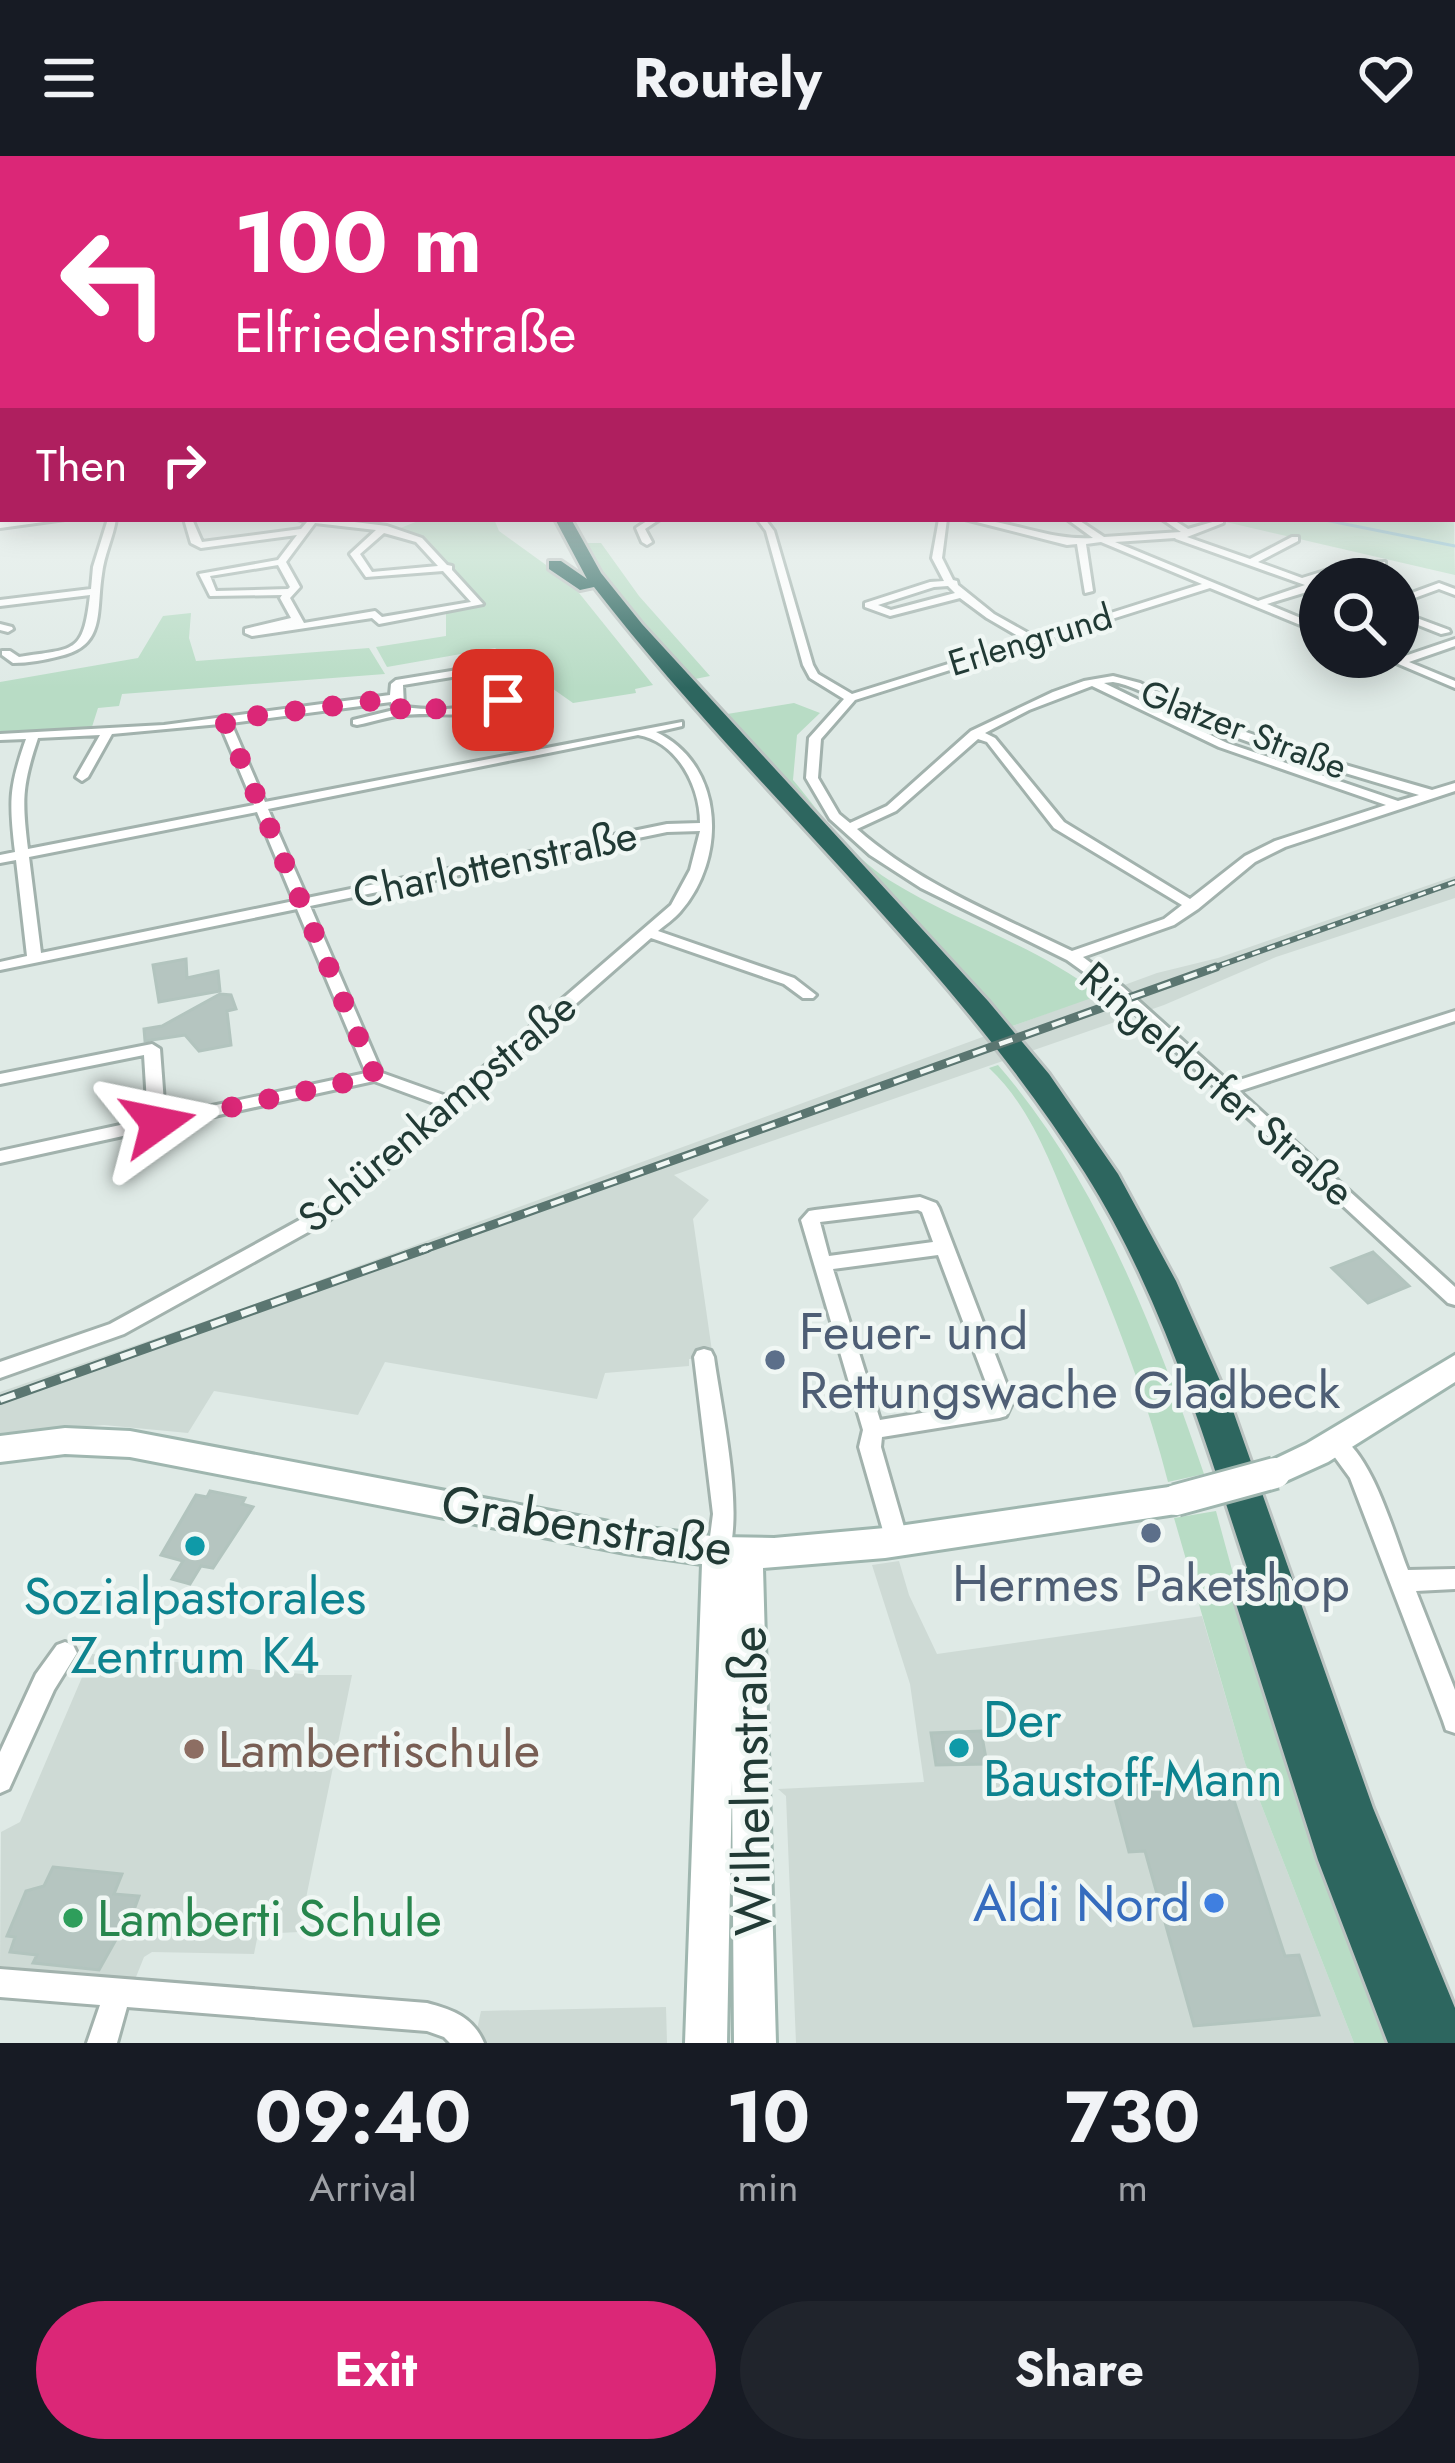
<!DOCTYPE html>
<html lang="en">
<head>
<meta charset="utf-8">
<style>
  :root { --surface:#171b24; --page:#20242c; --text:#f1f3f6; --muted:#9ea1a6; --accent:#db2777 }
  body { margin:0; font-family:Jost,sans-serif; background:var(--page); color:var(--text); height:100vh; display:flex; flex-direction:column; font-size:45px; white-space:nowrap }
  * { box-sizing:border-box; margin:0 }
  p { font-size:39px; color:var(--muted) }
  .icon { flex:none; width:66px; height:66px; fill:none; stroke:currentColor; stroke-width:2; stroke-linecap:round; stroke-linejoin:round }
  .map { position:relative; height:1887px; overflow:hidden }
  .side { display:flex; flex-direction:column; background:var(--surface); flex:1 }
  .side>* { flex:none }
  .guide { position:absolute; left:0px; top:0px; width:1455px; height:366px; box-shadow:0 6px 30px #0003; background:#db2777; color:#fff; overflow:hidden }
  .buttons { position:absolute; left:1299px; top:402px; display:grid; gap:24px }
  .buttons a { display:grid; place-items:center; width:120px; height:120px; border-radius:50%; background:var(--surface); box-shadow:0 6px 30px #0003; font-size:60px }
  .pin { position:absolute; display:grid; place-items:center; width:102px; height:102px; color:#fff; margin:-51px; border-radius:24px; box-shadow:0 6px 18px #0006 }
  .me { position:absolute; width:132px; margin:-66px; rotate:78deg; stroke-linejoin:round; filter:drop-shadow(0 0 9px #0008) }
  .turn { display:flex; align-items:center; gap:42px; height:252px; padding:0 36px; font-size:54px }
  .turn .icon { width:156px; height:156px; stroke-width:2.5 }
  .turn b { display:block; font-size:84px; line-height:102px }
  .then { display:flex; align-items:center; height:114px; padding:0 36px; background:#0003; gap:24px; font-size:45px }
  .eta { display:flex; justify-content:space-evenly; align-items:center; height:204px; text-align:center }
  .eta b { font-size:72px; font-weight:700; line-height:84px }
  .button { display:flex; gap:24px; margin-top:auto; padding:24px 36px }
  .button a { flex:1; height:138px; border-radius:72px; background:var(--accent); color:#fff; font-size:48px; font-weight:700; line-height:138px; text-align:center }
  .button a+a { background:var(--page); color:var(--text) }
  header { display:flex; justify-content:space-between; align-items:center; height:156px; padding:0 36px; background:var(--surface); font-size:54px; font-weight:700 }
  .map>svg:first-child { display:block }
  .built { fill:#cedad5 }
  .green { fill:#b8dcc5 }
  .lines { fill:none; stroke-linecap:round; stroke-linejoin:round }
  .stream { stroke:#87bfd0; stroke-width:3 }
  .building { fill:#b5c5c0; stroke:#b2c4be; stroke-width:3 }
  .street-casing { stroke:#a2b2ad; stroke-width:6 }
  .secondary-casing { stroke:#9fb6af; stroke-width:6 }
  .primary-casing { stroke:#bcc4c2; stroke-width:6 }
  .highway-casing { stroke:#bcc4c2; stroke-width:6 }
  .street { fill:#fff; fill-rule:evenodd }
  .secondary { fill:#fff; fill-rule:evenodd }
  .primary { fill:#64a095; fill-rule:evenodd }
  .highway { fill:#2d665f; fill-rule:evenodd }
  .rail-far2-casing { stroke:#5b7671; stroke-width:6 }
  .rail-far1-casing { stroke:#5b7671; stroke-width:9 }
  .rail-casing { stroke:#5b7671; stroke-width:10 }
  .rail-far2 { stroke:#f0f7f4; stroke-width:3; stroke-dasharray:8; stroke-linecap:butt }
  .rail-far1 { stroke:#f0f7f4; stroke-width:4.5; stroke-dasharray:14; stroke-linecap:butt }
  .rail { stroke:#f0f7f4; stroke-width:6; stroke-dasharray:16; stroke-linecap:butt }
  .secondary-bridge-casing { stroke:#9fb6af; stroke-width:36; stroke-linecap:butt }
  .secondary-bridge { stroke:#fff; stroke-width:30 }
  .route { stroke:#db2777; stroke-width:21; stroke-dasharray:0 37.8 }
  .service-dot { fill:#5c6f8a; stroke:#f0f7f4; stroke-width:4.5 }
  .culture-dot { fill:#0f9aa8; stroke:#f0f7f4; stroke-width:4.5 }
  .education-dot { fill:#8d6e63; stroke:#f0f7f4; stroke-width:4.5 }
  .shop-dot { fill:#3f7fe0; stroke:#f0f7f4; stroke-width:4.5 }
  .leisure-dot { fill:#2e9e5b; stroke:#f0f7f4; stroke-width:4.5 }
  .labels { text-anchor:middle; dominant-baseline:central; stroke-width:9; stroke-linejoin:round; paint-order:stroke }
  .far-street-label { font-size:36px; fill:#213a35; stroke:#f0f7f4 }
  .street-label { font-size:42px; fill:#213a35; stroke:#f0f7f4 }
  .near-service-label { font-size:51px; fill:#4e5e75; stroke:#f0f7f4; text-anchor:start }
  .near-street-label { font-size:51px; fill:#213a35; stroke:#f0f7f4 }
  .near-culture-label { font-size:51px; fill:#0d838f; stroke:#f0f7f4 }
  .near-education-label { font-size:51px; fill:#785e54; stroke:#f0f7f4; text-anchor:start }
  .near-shop-label { font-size:51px; fill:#366cbe; stroke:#f0f7f4; text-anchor:end }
  .near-leisure-label { font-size:51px; fill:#27864d; stroke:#f0f7f4; text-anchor:start }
</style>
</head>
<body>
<header><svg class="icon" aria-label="menu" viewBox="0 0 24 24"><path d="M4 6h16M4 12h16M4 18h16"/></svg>Routely<svg class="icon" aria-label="heart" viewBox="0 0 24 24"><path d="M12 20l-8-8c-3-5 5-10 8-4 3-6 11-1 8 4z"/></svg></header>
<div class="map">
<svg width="1455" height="1887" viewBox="0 0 1455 1887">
  <rect width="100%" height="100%" fill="#dfeae6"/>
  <path class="built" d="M1455,720V742L1276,801L1164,849L674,1019L709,1044L693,1063L713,1202L689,1203V1210L605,1217L597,1243L385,1206L358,1259L214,1235L188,1277L104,1269L0,1277V1236L252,1149L1157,817L1218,802Z
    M899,1405L909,1439L937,1498L1202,1460L1245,1607L1354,1887H796L786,1640L778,1633L924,1626L910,1528L872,1409Z
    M92,1498L313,1519H352L299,1776L258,1778L254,1798L152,1796L144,1801L136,1821L127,1824L0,1810L1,1676L20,1666Z
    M666,1851L667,1887H474L481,1855Z"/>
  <path class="green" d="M1452,280L1455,419L1213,363H1452Z
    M423,363H494L499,375L571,427L653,529L635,533L636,537L573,547L495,492L387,511L376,491L446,480V456L483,449L432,391L398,373Z
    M585,387H601L639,440L710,520L690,524L603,419Z
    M191,457L189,482L196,505L369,492L385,518L122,538L119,550L98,552L91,574L0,577V526L138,502L163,460Z
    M794,547L820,557L797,579L793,624C822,659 850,699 889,724C959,768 1031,786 1100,839L1007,872L887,732L721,559Z
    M998,909C1097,1023 1156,1176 1204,1318L1168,1326C1145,1235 1111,1150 1074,1064C1052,1011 1032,952 989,912Z
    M1216,1355L1241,1447L1397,1887H1354L1245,1607L1174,1362Z"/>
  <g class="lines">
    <path class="stream" d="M1320,363L1455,390"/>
  </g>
  <path class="building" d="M186,803L187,822L218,815L220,835L159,846L153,809Z
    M220,838L231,839L236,853L227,855L231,889L199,895L185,879L145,885L144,873L162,870Z
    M1373,1096L1409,1130L1368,1147L1332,1112Z
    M210,1335L245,1342L242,1348L253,1351L213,1412L201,1410L190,1428L172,1423L183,1405L161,1399L196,1339L207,1341Z
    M981,1575L987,1608L936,1609L931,1577Z
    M1227,1623L1285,1800L1299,1799L1319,1859L1194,1870L1145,1695L1129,1696L1112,1631Z
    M53,1711L122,1718L114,1738L139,1740L125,1779L118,1780L99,1814L33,1807L37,1799L10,1796L15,1781L7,1780L26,1735L44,1730Z"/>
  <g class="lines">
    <g class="street-casing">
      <path id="street" d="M34,363H65L0,372V366Z
        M108,363H116C113,382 104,399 102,418C96,455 106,490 60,500C45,504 29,507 13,507L2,499V495H10L19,501C75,492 83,499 90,439L0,450V444L91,433L93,411Z
        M184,363H192L202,386L301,373L307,366L297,363H330L387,370L422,382L447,409L452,410V414L483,448L379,468L372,462L252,480L245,477V473L291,462L280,442L282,439L210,440L199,418L278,404L297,379L201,392L191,387ZM315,367L376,374L350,398L366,421L443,415L471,446L382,461L375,455L304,467L290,442L300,431L286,406ZM384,377L416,386L438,410L372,416L360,398ZM278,409L290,431L288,433L216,435L210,420Z
        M650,363H660L645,373L652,386L647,389L642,386L636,372Z
        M757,363H765L774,375L813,509L818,518L852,538L1025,484L987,462L960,442L890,460L865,451V447L930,426L944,425L932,402L939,363H947L942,402L953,424L957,425L958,429L994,458L1035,481L1202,428L1101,386L1086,388L1093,435L1085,437L1077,388L1067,389L965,363C1009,363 1048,385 1093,382L1067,363H1077L1104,381L1181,376L1162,363H1172L1188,373L1223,363V367L1187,381L1250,403L1292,381H1298V385L1258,406L1302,422L1347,408L1385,406V410L1348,414L1313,425L1320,426V432L1267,448L1320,470V477L1210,432L855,544L821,583L818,622L839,658L850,667L887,650L971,575L1053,536L1084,525L1113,520L1140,527L1208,563L1321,602L1432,634L1455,627V635L1285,691L1255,706L1198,753L1174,769L1083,801L1123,831L1230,927L1455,855V865L1239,935L1455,1131V1149L1448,1147L1113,837L1067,804L921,732L870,699L830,663L806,622L809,582L844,543L810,522L803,509L766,375ZM1175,382L1176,383L1305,429L1258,445L1115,386ZM948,430L955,437L891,454L878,449L934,431ZM1113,526C1147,532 1174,557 1206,570C1275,597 1348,618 1419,639L1398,645L1227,587L1104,527ZM1092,530L1219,591L1386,649L1275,685L1245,700L1190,743L1064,666L995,582L985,577L1029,554ZM978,583L987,586L1054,672L1182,749L1164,763L1072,795C998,759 919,728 857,673L896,655Z
        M1439,427L1455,433V439L1439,433L1398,448V442Z
        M1398,455L1449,474L1450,476L1441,478L1398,461Z
        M0,468L12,471L13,473L8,476L0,474Z
        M1455,483V490L1409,506L1455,525V532L1382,501L1399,502Z
        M476,511L494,515L512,541L510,543C472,567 443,555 405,559C389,560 373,566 357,569L353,568V564L394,554L391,546L231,567L265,646L682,566V570L656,576C725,609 727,703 680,756C674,763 665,769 658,775L794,822L816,839L813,842H803L784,828L651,782L328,1065L124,1178L0,1222V1206L110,1168L316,1055L439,949L374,925L0,1007V995L148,963L144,899L0,928V918L152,888L160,893L165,960L366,917L297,753L0,814V806L27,800L16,704L0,707V699L15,696C9,645 9,631 26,583L0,584V578L164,569L390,539L391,528L396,524ZM476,517L486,519L500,540C471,555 436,555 404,551L403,529ZM220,568L254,649L28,693C22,644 22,630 38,582L100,579L76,621L82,625L88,621L112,578ZM638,579C678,586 700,631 700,667L667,668L307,742L268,653ZM257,656L294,745L41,797L29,701ZM700,675L690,714L671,749L449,941L382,917L310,750L667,676Z
        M920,1041L936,1047L939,1052L1013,1245L1006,1260L999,1262L882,1281L881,1291L908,1385L905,1392L897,1395L889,1392L886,1385L859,1291L863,1274L801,1064L809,1055L815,1054ZM918,1054L922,1056L933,1086L829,1100L820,1066ZM938,1099L993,1245L880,1264L833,1113Z
        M704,1193L711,1195L714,1201C721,1252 745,1358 727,1403L719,1406L711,1403L708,1396L713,1358L694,1201L697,1195Z
        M1334,1276C1372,1295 1393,1376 1408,1414L1455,1413V1433L1416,1435L1455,1534V1577L1446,1574L1443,1565L1350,1322L1323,1285L1327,1279Z
        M65,1486L73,1489L77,1497L54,1534L9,1633L0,1637V1596L36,1518L57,1489Z
        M0,1813L427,1847C453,1854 473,1861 484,1887H450L444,1881L427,1875L127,1851L117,1887H87L100,1849L0,1841Z"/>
    </g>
    <g class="secondary-casing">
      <path id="secondary" d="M1455,1199V1226L1328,1306L1275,1330L1264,1326L1259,1317L1264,1308L1306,1288Z
        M65,1272L130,1275L625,1369L719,1381L774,1382L885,1372L1176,1330L1187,1334L1192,1344L1187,1354L1176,1358L885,1402L763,1412L776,1887H734L732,1624L727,1887H685L702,1408L625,1397L130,1301L65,1298L0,1306V1280Z"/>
    </g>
    <g class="primary-casing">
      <path id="primary" d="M0,268H3L0,276Z"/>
    </g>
    <g class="highway-casing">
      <path id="highway" d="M555,363H571L601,417L642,468L988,845L1049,918L1118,1018L1176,1125L1232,1252L1373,1652L1455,1852V1887H1388L1318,1704L1230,1429L1236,1416L1247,1412C1203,1278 1161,1137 1085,1017C948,801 750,632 594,431L580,434L549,413V405H561L587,423Z"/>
    </g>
    <use href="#street" class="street"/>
    <use href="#secondary" class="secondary"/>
    <use href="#primary" class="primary"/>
    <use href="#highway" class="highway"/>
    <g class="rail-far2-casing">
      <path id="rail-far2" d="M1207,814L1455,726"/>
    </g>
    <g class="rail-far1-casing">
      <path id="rail-far1" d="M419,1095L1216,811"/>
    </g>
    <g class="rail-casing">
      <path id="rail" d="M0,1244L427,1092"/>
    </g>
    <use href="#rail-far2" class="rail-far2"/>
    <use href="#rail-far1" class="rail-far1"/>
    <use href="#rail" class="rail"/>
    <g class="secondary-bridge-casing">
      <path id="secondary-bridge" d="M1176,1344L1275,1317"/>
    </g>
    <use href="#secondary-bridge" class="secondary-bridge"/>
  </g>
  <linearGradient id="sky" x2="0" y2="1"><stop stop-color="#81b8de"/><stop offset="0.5" stop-color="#f1f6f4"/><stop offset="1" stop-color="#f1f6f4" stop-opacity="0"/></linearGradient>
  <rect width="1455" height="532" fill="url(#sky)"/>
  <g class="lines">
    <path class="route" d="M158,967L375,920L224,564L396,542L402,556H412L503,544"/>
  </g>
  <g class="service-dot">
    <circle cx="775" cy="1204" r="12"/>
    <circle cx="1151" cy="1377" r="12"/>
  </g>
  <g class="culture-dot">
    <circle cx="195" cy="1390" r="12"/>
    <circle cx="959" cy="1592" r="12"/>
  </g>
  <circle class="education-dot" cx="194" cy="1593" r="12"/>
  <circle class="shop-dot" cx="1214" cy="1747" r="12"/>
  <circle class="leisure-dot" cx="73" cy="1762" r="12"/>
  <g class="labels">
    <g class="far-street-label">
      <text transform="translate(1030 483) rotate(-17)">Erlengrund</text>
      <text transform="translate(1244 573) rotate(21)">Glatzer Straße</text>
    </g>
    <g class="street-label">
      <text transform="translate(495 708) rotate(-12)">Charlottenstraße</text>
      <text transform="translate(1217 928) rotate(41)">Ringeldorfer Straße</text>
      <text transform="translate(437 956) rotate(-40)">Schürenkampstraße</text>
    </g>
    <g class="near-service-label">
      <text x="799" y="1175">Feuer- und<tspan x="799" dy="59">Rettungswache Gladbeck</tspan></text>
      <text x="1151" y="1427" text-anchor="middle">Hermes Paketshop</text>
    </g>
    <g class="near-street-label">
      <text transform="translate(587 1369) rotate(9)">Grabenstraße</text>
      <text transform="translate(750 1625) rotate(-91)">Wilhelmstraße</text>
    </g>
    <g class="near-culture-label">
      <text x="195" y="1440">Sozialpastorales<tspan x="195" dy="59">Zentrum K4</tspan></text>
      <text x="983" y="1563" text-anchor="start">Der<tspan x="983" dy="59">Baustoff-Mann</tspan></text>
    </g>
    <g class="near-education-label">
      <text x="218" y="1593">Lambertischule</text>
    </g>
    <g class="near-shop-label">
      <text x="1190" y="1747">Aldi Nord</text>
    </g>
    <g class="near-leisure-label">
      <text x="97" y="1762">Lamberti Schule</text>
    </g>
  </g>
</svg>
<div class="buttons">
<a><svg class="icon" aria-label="search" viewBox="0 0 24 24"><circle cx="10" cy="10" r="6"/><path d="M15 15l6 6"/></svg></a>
</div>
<div class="pin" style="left:503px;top:544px;background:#d93025"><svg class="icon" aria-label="arrive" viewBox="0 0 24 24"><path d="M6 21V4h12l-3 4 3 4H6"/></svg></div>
<svg class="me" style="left:158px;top:967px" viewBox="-20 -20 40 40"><path d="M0-17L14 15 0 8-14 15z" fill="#db2777" stroke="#fff" stroke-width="4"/></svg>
<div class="guide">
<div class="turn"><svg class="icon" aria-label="left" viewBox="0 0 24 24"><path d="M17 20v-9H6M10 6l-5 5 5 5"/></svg><div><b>100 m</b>Elfriedenstraße</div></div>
<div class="then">Then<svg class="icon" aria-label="right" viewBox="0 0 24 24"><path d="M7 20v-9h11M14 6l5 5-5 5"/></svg></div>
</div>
</div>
<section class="side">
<div class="eta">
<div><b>09:40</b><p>Arrival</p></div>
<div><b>10</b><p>min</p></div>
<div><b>730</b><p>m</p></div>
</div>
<div class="button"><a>Exit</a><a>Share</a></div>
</section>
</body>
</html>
